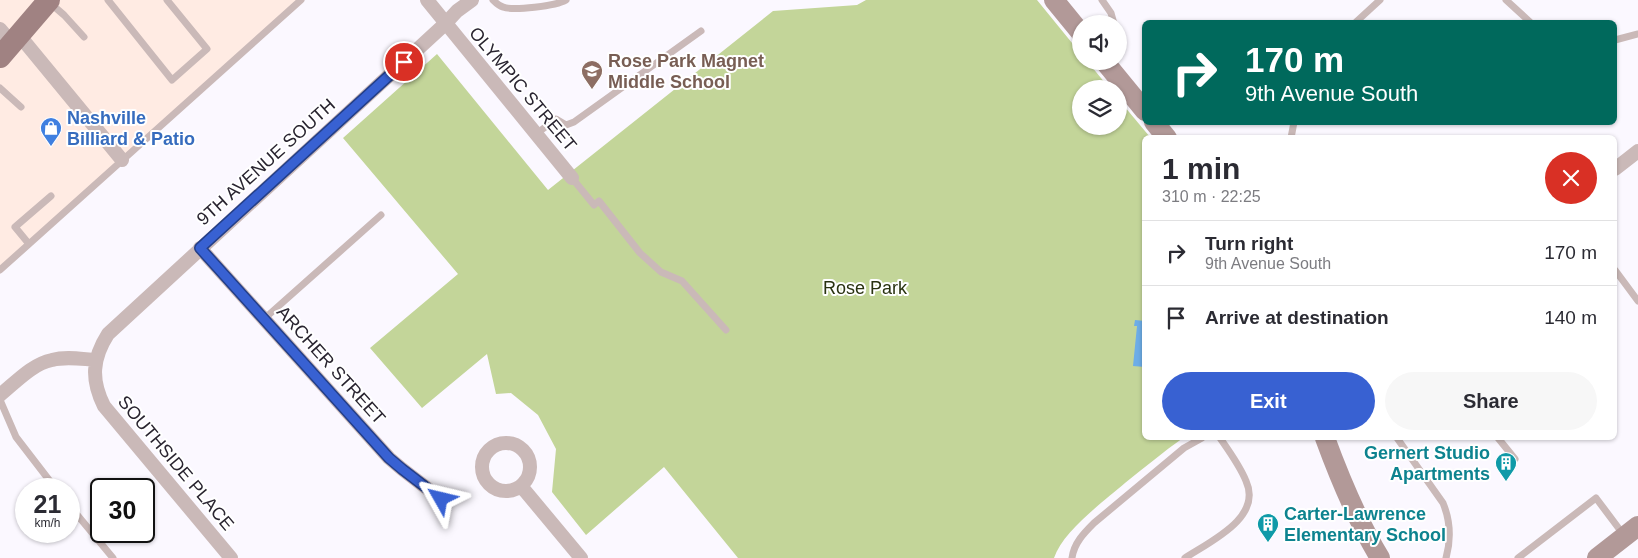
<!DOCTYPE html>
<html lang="en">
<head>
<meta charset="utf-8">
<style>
  :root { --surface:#fff; --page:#f7f7f7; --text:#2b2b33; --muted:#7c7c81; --line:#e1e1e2; --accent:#3861d2 }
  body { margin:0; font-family:Helvetica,sans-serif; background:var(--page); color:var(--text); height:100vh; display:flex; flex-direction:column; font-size:19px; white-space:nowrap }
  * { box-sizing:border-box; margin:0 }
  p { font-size:16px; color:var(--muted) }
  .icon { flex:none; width:28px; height:28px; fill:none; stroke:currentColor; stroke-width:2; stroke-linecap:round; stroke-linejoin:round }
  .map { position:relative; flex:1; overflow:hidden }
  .details { position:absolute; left:1142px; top:135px; width:475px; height:305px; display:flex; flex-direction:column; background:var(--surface); border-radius:8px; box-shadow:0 1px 4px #0004 }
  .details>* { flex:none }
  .guide { position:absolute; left:1142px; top:20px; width:475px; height:105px; border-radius:8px; box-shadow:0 1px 4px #0004; background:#00695c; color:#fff; overflow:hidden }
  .buttons { position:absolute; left:1072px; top:15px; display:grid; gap:10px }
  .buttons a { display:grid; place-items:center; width:55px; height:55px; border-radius:50%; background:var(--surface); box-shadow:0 1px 4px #0004; font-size:25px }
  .speed { position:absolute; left:15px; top:478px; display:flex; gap:10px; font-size:25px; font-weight:700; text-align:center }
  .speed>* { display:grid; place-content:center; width:65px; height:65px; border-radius:50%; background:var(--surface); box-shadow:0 1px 4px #0004; line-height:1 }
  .speed small { font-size:12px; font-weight:400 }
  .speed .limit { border:2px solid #111; border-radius:8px; background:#fff; color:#111 }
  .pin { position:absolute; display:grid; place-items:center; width:42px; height:42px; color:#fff; margin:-21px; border:2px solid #fff; border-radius:50%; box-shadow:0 1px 5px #0007 }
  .me { position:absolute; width:55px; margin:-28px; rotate:307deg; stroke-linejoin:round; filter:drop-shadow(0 0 4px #0008) }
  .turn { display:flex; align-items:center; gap:18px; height:105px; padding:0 20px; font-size:22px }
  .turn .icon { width:65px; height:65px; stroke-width:2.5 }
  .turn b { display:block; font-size:35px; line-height:42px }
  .round { display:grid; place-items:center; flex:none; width:52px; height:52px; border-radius:26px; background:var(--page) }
  .overview { display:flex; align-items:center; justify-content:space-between; height:85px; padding:0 20px }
  h1 { font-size:30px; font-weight:800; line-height:38px }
  .primary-button { display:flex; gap:10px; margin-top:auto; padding:10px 20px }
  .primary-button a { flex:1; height:58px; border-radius:30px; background:var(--accent); color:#fff; font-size:20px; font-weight:800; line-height:58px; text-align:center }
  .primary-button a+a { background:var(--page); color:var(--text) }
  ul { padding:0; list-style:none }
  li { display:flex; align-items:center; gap:15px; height:65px; padding:0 20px; border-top:1px solid var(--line) }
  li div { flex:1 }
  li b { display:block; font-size:19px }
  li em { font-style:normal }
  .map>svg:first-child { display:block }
  .commercial { fill:#ffebe3 }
  .green { fill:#c3d599 }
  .water { fill:#6dade7 }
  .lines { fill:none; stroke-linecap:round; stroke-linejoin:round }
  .lane { stroke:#cab9b8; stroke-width:7 }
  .street { stroke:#cab9b8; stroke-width:14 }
  .secondary { stroke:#b29998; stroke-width:20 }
  .primary { stroke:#a08282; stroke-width:22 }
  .route-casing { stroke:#243f88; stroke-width:12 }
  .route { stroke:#3861d2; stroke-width:9 }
  .labels { text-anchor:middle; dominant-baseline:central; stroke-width:4; stroke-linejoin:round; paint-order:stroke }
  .education-label { font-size:18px; font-weight:bold; fill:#785e54; stroke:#fff; text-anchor:start }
  .street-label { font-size:18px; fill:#292430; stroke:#fff }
  .shop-label { font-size:18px; font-weight:bold; fill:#366cbe; stroke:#fff; text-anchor:start }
  .park-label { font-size:18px; fill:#293210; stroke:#fff }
  .culture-label { font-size:18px; font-weight:bold; fill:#0d838f; stroke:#fff; text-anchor:end }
</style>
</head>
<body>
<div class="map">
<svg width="1638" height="558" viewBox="0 0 1638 558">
  <rect width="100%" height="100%" fill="#fbf8ff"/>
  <path class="commercial" d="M0,0H301L0,270Z"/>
  <path class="green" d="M866,0H1037L1081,54V61H1087L1110,89H1081V126H1119V100L1150,137L1145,138V438H1183C1163,452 1144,468 1125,483C1103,502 1063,531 1054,558H738L664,467L586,535L552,492L556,449L538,415L511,393L496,394L487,354L422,408L370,348L458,274L343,138L437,54L548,190L773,11L857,5Z"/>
  <path class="water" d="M1135,320L1145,321V367L1133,366L1137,326H1134Z"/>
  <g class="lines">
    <path class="lane" d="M108,0L172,80L207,49L167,0
      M493,0C496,3 499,6 503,7C513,11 556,6 566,0
      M1102,0L1111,13L1114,24
      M1506,0L1530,22
      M50,3L64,15L84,37
      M1356,22L1380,0
      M1615,40L1638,34
      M0,88L21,107
      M536,134L556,119L566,125L574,122L701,31
      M1291,138L1294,122
      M572,178L594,205L599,201L640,253L661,272L682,281L726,330
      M29,244L15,227L51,196
      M0,270L301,0
      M1615,270L1638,301
      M264,319L381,215
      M0,400L16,437L56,489
      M1397,438L1443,503C1450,520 1451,540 1446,558
      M1498,438L1515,459
      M69,505L113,558
      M1072,558C1074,543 1084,533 1094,523L1184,448L1202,438
      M1185,558C1209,542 1263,518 1246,481C1240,466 1229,451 1220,438
      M1518,558L1596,498L1623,534"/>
    <path class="street" d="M427,0L572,178
      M0,29L12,43
      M19,35L122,160
      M1615,169L1638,151
      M200,248L389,458L402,469L441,499
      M0,395C16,382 32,364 52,360C66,356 81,359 96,360
      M482 467a24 24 0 1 1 48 0a24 24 0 1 1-48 0Z
      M521,486L581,558
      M231,558L104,406C91,380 92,359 108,334L445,24L457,11L472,0"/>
    <path class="secondary" d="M1054,0L1081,33
      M1104,61L1145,111
      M1154,122L1167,138
      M1325,438C1340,479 1357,520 1380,558
      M1597,558L1638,526"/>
    <path class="primary" d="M0,57L49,0"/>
  </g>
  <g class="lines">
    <g class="route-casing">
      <path id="route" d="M404,62L200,248L389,458L402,469L441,499"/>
    </g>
    <use href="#route" class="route"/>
  </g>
  <defs>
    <g id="school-pin" transform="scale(1.125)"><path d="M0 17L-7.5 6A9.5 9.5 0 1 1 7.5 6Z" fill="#8d6e63" stroke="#fff"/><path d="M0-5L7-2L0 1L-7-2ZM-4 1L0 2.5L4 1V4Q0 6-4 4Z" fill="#fff"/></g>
    <g id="shop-pin" transform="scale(1.125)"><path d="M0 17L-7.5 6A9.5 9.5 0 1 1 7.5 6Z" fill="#3f7fe0" stroke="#fff"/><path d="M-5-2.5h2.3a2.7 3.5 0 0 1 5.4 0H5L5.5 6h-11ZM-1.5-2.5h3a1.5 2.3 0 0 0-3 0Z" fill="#fff"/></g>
    <g id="building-pin" transform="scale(1.125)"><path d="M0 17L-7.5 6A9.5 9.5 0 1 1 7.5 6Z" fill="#0f9aa8" stroke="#fff"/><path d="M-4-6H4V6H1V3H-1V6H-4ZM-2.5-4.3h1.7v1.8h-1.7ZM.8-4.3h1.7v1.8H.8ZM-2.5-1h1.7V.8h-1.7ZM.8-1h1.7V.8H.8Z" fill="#fff"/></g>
  </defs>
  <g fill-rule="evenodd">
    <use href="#school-pin" x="592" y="71"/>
    <use href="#shop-pin" x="51" y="128"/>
    <use href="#building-pin" x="1506" y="463"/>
    <use href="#building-pin" x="1268" y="524"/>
  </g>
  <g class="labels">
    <g class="education-label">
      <text x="608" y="61">Rose Park Magnet<tspan x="608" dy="21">Middle School</tspan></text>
    </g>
    <g class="street-label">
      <text transform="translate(523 89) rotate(50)">OLYMPIC STREET</text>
      <text transform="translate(266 162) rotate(-42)">9TH AVENUE SOUTH</text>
      <text transform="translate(331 365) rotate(48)">ARCHER STREET</text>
      <text transform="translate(176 463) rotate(50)">SOUTHSIDE PLACE</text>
    </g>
    <g class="shop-label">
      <text x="67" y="118">Nashville<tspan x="67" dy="21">Billiard &amp; Patio</tspan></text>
    </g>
    <g class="park-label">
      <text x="865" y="288">Rose Park</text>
    </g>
    <g class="culture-label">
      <text x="1490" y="453">Gernert Studio<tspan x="1490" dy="21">Apartments</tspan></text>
      <text x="1284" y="514" text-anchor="start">Carter-Lawrence<tspan x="1284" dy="21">Elementary School</tspan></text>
    </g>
  </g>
</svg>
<div class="buttons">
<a><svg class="icon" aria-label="sound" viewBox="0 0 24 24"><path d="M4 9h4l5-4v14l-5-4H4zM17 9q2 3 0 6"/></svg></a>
<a><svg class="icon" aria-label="layers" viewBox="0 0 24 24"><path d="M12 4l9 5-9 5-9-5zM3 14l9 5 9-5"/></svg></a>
</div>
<div class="speed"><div>21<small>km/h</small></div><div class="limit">30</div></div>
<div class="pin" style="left:404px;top:62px;background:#d93025"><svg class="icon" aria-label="arrive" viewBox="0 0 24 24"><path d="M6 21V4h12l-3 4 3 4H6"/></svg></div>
<svg class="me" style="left:441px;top:499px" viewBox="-20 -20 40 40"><path d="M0-17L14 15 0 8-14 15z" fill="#3861d2" stroke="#fff" stroke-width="4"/></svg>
<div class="guide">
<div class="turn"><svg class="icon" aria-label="right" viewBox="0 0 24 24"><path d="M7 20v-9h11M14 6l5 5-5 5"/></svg><div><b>170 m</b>9th Avenue South</div></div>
</div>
<section class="details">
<div class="overview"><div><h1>1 min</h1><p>310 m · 22:25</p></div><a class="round" style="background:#d93025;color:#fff"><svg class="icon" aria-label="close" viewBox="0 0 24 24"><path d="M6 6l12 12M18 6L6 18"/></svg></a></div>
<ul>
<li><svg class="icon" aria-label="right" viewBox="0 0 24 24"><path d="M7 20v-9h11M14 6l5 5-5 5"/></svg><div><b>Turn right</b><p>9th Avenue South</p></div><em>170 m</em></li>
<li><svg class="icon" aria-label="arrive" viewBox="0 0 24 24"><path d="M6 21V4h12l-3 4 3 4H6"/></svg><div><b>Arrive at destination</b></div><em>140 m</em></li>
</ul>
<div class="primary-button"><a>Exit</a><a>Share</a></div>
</section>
</div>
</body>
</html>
